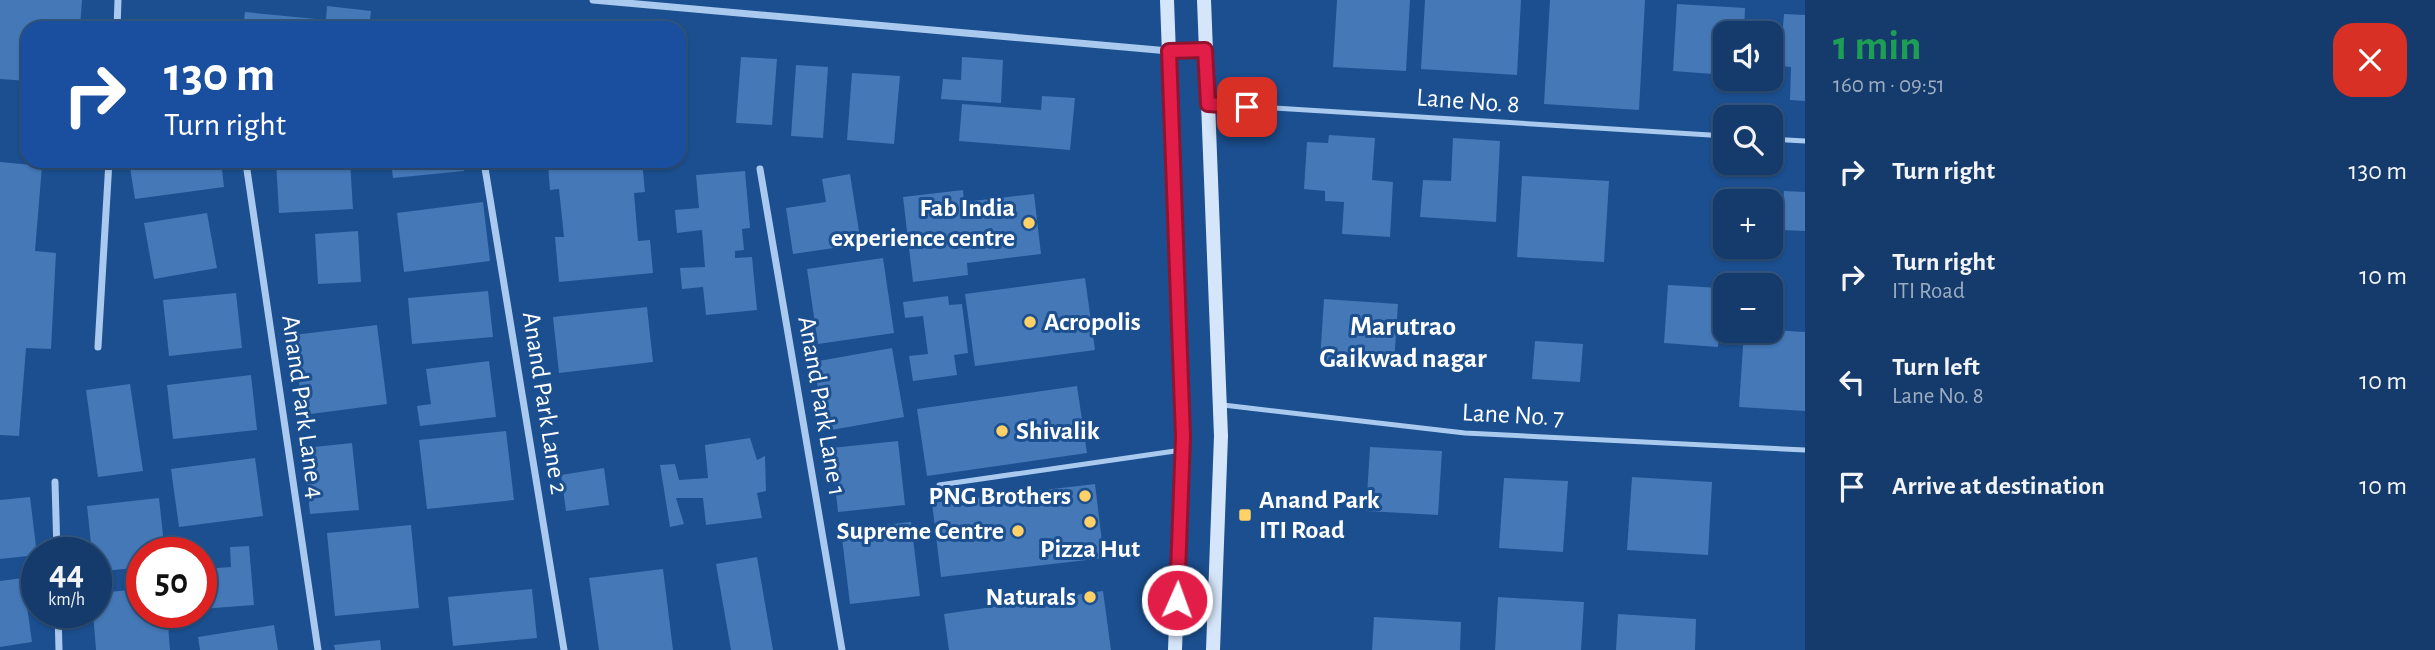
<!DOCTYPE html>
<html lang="en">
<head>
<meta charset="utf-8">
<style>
  :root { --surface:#143b6b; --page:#1d4271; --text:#f1f3f6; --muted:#9dadc1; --line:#33557e }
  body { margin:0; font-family:"Alegreya Sans",sans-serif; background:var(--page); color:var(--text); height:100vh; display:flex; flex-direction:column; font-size:26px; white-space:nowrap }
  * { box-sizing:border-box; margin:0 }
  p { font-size:23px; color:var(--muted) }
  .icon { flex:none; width:38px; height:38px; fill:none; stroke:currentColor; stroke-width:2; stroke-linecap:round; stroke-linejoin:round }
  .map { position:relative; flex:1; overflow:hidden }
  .drawer { display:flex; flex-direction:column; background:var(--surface); width:630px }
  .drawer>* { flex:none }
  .hud { position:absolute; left:21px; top:21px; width:665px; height:147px; border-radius:21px; box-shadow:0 2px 5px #0004,0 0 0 2px var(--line); background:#1a4fa0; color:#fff; overflow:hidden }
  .tools { position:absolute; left:1713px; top:21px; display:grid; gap:14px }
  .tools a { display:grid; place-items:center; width:70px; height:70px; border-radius:14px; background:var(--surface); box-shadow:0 2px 5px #0004,0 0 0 2px var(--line); font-size:35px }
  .speed { position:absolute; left:21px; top:537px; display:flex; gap:14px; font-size:35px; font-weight:700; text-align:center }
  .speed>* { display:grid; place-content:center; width:91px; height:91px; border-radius:50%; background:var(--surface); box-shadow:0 2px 5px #0004,0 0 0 2px var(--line); line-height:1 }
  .speed small { font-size:18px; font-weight:400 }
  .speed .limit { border:10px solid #d22; background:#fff; color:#111 }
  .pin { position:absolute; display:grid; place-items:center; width:60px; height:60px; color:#fff; margin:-30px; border-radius:14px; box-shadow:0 4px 10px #0006 }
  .me { position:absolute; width:77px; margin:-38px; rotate:2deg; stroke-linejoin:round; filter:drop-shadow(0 0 5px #0008) }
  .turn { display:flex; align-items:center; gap:24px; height:147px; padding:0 28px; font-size:32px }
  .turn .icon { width:91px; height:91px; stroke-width:2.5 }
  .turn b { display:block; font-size:49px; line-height:60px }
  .round { display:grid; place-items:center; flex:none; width:74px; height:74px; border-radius:21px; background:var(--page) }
  .headline { display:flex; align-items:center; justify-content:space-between; height:119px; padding:0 28px }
  h1 { font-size:42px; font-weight:600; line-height:52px; color:#1e9e55 }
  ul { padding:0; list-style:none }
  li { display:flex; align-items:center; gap:21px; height:105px; padding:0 28px }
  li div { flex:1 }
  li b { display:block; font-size:26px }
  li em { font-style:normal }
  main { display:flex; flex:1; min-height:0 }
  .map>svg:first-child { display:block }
  .building { fill:#4478b7 }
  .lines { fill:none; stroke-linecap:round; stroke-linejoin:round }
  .service { stroke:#a9c9ee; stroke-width:5 }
  .minor { stroke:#a9c9ee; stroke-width:7 }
  .secondary { stroke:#d6e6fa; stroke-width:14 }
  .route-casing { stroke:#92132f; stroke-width:18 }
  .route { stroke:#e11d48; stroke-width:12 }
  .poi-dot { fill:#ffd166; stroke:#1b4f8f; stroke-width:2.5 }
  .labels { text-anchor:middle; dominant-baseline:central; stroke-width:6; stroke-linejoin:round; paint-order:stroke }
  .street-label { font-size:26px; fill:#fff; stroke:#1b4f8f }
  .poi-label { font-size:26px; font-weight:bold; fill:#fff; stroke:#1b4f8f; text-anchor:end }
  .neighbourhood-label { font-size:28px; font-weight:bold; fill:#fff; stroke:#1b4f8f }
</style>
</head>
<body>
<main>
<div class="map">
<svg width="1805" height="650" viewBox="0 0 1805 650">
  <rect width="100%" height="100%" fill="#1b4f8f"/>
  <path class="building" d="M0,0H82L80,28H28V81L0,79Z
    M1337,0H1410L1406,71L1333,67Z
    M1425,0H1521L1517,75L1421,69Z
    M1550,0H1645L1639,110L1544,104Z
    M1677,4L1745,8L1744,33H1726V75L1673,71Z
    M327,6L371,11L369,28H243L245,12L326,20Z
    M1784,14L1805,15V101L1790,100L1791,67L1780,66Z
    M491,20L526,23L525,28H491Z
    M741,57L777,59L772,125L736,123Z
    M962,57L1003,60L1001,103L941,99L943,79L961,80Z
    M796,65L828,67L823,138L791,136Z
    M852,73L900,76L894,144L847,140Z
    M1042,96L1075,98L1070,150L959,141L962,104L1041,110Z
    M1329,135L1375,138L1372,180L1393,182L1390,237L1342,234L1344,202L1325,201V191L1304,189L1307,142L1328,143Z
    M1453,138L1500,141L1496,222L1420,217L1423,180L1451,181Z
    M129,161H221L224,187L135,199Z
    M276,161H350L353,209L279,213Z
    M391,161H463L464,171L393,178Z
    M560,161H585V163L642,161L645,192L634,193L638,241L650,240L653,273L559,282L555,237H564L559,189L550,190L548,165L561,164Z
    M0,162L42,166L35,251L56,253L51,349L26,348L19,436L0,435Z
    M745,171L750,228L742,229L744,250L735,251V258L752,257L757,310L706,315L703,287L682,289L680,268L705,267L702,230L677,233L675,210L699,208L696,175Z
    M850,174L861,244L793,254L786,208L826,202L822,179Z
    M1522,176L1609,181L1604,262L1517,257Z
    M963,190L964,202L1034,194L1041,254L967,263L968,275L913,282L903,197Z
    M1784,191L1805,192V231L1782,230Z
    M483,202L490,261L404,272L397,213Z
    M207,213L217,268L154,279L144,223Z
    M358,231L361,282L318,284L315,234Z
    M883,258L894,333L818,344L807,269Z
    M1085,278L1095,350L975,366L965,294Z
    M1668,285L1721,288L1718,347L1664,343Z
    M488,291L493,337L412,344L408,298Z
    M236,293L242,348L169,356L163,300Z
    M948,296L949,305L962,304L968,353L954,355L957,375L913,381L909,356L928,354L923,316L905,318L903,302Z
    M1324,299L1398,304L1394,364L1320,360Z
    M647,307L653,362L559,373L553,317Z
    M377,325L387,404L303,415L293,335Z
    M1771,330L1805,332V411L1739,407L1744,331Z
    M1535,341L1583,344L1580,382L1532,379Z
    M892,348L904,417L826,431L813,362Z
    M489,361L496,417L420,426L417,406L431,404L426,369Z
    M251,375L257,430L173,439L167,385Z
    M130,384L143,471L98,477L86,390Z
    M1077,386L1087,453L927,476L917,409Z
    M506,431L514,500L427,509L419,440Z
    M750,438L757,460L765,456L766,491L757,493L762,518L706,525L703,498H676L684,524L670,527L660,465L675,464L679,480L708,478L705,445Z
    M898,441L905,505L838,512L831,448Z
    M352,443L359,510L310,514L304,448Z
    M1370,447L1442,451L1438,515L1366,511Z
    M255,458L263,516L179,527L171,469Z
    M604,468L609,505L566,511L561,475Z
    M1632,477L1712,482L1708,555L1627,550Z
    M1504,478L1568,481L1563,552L1499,548Z
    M1095,484L1104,558L941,577L932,503Z
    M30,497L37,555L0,559V500Z
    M159,498L165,553H142V567L96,572V553H92L87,506Z
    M911,522L920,596L850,604L841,530Z
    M411,525L419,608L335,616L327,533Z
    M249,546L254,605L201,609V556H203L204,569L231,567L230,547Z
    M757,557L773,650H731L716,564Z
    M663,569L673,650H599L589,578Z
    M23,578L32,642L0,647V581Z
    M142,589V612H167L170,650H96L93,612H96V593Z
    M532,589L537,638L453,646L448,597Z
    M1103,591L1111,650H949L944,614Z
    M1498,597L1584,602L1581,650H1495Z
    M1618,614L1696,619L1695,650H1616Z
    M1374,617L1461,622L1460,650H1372Z
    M274,625L278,650H200L198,637Z
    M380,640L381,650H335L334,645Z"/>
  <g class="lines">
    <path class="service" d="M1211,104L1726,136
      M1771,139L1805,141
      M1223,405L1465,433L1805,450
      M939,485L1182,450"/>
    <path class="minor" d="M593,0L1169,51L1205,50
      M117,28L118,0
      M484,162L564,650
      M760,169L842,650
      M247,170L318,650
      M98,347L109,161
      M55,482L57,553
      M58,612L59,650"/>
    <path class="secondary" d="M1167,0L1183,437L1175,650
      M1204,0L1221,436L1213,650"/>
  </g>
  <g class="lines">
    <g class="route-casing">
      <path id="route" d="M1177,600L1183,437L1169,51L1205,50L1208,104L1247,107"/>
    </g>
    <use href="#route" class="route"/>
  </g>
  <g class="poi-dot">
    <circle cx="1029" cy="223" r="7"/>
    <circle cx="1030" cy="322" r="7"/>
    <circle cx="1002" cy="431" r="7"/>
    <circle cx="1085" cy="496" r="7"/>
    <rect x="1238" y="508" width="14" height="14" rx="3.5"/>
    <circle cx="1090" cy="522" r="7"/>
    <circle cx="1018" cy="531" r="7"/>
    <circle cx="1090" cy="597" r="7"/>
  </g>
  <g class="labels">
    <g class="street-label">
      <text transform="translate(1468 101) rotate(4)">Lane No. 8</text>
      <text transform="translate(545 403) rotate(81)">Anand Park Lane 2</text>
      <text transform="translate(822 406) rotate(80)">Anand Park Lane 1</text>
      <text transform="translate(303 407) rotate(82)">Anand Park Lane 4</text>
      <text transform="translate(1513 415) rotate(3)">Lane No. 7</text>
    </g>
    <g class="poi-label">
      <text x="1015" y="208">Fab India<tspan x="1015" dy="30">experience centre</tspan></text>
      <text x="1044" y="322" text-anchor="start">Acropolis</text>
      <text x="1016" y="431" text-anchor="start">Shivalik</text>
      <text x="1071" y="496">PNG Brothers</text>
      <text x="1259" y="500" text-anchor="start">Anand Park<tspan x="1259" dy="30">ITI Road</tspan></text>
      <text x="1004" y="531">Supreme Centre</text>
      <text x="1090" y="549" text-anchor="middle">Pizza Hut</text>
      <text x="1076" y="597">Naturals</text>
    </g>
    <g class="neighbourhood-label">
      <text x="1403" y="327">Marutrao<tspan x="1403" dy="32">Gaikwad nagar</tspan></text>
    </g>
  </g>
</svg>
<div class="tools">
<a><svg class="icon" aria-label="sound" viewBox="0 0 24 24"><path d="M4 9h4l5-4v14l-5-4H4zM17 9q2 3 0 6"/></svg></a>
<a><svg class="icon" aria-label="search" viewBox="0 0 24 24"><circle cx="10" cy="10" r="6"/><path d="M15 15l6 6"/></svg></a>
<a>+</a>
<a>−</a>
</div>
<div class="speed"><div>44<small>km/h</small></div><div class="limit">50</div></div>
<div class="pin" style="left:1247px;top:107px;background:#d93025"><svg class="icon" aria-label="arrive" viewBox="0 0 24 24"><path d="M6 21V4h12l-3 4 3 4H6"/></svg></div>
<svg class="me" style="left:1177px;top:600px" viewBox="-20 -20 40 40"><circle r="17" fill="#e11d48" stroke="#fff" stroke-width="3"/><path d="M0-11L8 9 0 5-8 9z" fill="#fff"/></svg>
<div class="hud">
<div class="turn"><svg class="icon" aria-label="right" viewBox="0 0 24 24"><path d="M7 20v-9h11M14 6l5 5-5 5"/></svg><div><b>130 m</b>Turn right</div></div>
</div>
</div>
<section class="drawer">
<div class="headline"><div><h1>1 min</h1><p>160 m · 09:51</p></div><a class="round" style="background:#d93025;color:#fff"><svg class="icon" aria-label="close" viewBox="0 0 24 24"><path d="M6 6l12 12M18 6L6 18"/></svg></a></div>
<ul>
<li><svg class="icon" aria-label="right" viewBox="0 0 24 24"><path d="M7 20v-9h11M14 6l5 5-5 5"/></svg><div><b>Turn right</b></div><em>130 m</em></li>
<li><svg class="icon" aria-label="right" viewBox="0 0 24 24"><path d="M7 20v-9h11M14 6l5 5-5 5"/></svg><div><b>Turn right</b><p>ITI Road</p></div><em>10 m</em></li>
<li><svg class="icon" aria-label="left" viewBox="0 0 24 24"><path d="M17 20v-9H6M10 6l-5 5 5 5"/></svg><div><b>Turn left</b><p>Lane No. 8</p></div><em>10 m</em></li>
<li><svg class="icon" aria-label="arrive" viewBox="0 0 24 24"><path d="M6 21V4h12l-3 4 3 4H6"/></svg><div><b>Arrive at destination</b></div><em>10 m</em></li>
</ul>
</section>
</main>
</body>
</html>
